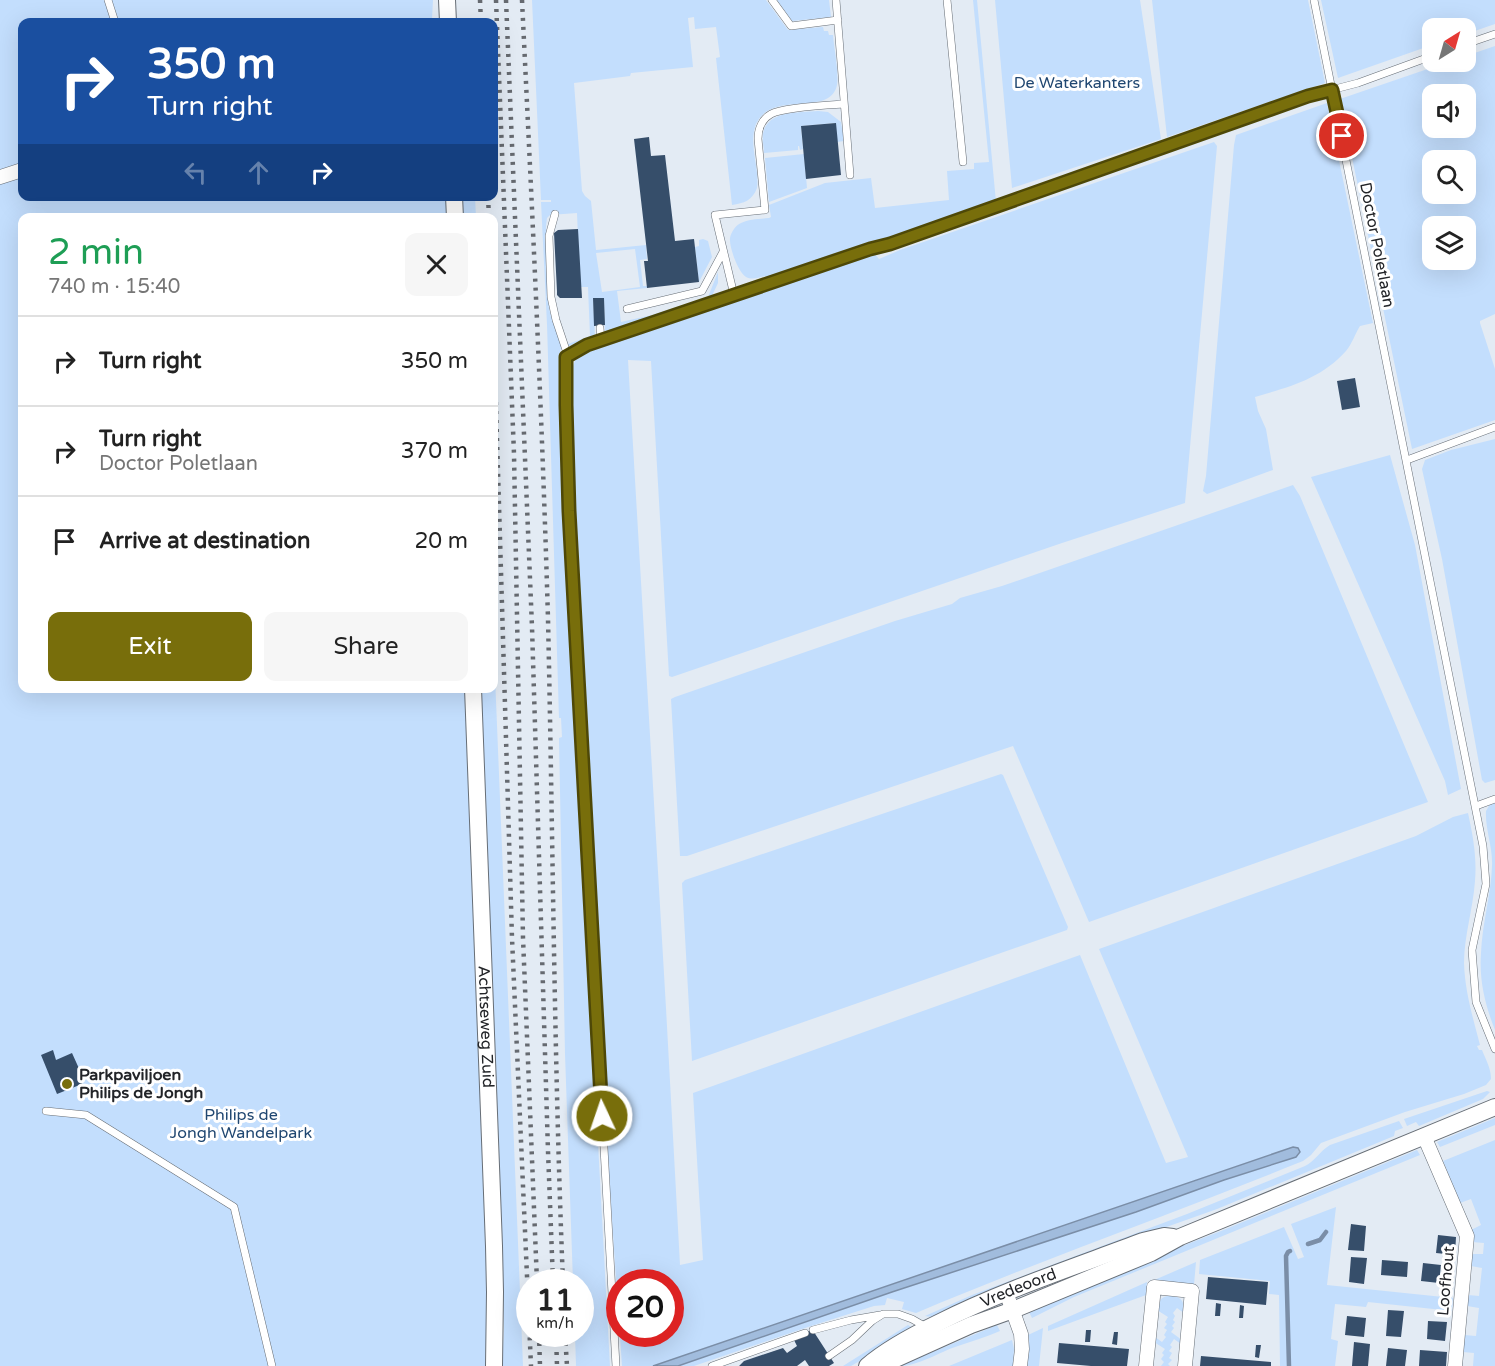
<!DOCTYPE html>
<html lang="en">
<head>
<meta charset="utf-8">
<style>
  :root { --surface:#fff; --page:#f6f6f6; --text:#222; --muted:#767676; --line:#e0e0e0; --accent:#786e0b }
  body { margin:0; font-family:"Varela Round",sans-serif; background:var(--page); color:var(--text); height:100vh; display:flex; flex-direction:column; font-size:22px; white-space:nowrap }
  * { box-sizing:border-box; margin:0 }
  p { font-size:20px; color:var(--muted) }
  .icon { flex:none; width:33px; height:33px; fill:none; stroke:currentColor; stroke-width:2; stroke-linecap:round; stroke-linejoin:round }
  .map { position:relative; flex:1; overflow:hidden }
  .details { position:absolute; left:18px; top:213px; width:480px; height:480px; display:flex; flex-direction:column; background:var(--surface); border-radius:12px; box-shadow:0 6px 24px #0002 }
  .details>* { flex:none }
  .top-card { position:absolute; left:18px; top:18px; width:480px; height:183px; border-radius:12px; box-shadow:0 6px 24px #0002; background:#1a4fa0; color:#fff; overflow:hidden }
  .needle { width:39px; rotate:37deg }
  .buttons { position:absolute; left:1422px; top:18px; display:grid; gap:12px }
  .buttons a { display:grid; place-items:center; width:54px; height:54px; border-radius:12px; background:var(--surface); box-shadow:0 6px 24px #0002; font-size:30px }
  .speed { position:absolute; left:516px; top:1269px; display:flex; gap:12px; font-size:30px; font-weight:700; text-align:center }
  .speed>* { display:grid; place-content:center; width:78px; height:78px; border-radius:50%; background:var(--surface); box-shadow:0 6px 24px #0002; line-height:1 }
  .speed small { font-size:15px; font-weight:400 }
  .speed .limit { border:9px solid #d22; background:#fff; color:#111 }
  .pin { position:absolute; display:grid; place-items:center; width:51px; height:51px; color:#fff; margin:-26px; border:3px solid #fff; border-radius:50%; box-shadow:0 2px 6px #0007 }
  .me { position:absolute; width:66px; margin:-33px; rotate:357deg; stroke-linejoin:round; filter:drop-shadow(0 0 4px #0008) }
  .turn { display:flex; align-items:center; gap:21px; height:126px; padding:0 30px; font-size:27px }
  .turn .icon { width:78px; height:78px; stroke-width:2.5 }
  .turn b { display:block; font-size:42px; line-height:51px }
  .lanes { display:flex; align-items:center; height:57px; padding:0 30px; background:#0003; justify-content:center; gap:30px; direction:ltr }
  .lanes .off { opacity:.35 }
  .round { display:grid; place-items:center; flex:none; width:63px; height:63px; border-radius:12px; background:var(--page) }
  .head { display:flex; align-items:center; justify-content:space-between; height:102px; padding:0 30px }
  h1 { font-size:36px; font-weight:600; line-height:45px; color:#1e9e55 }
  .action { display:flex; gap:12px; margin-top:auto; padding:12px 30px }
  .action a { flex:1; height:69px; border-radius:12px; background:var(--accent); color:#fff; font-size:24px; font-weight:600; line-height:69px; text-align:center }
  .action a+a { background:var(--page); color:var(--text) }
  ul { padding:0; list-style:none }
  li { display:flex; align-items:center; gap:18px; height:90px; padding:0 30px; border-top:2px solid var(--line) }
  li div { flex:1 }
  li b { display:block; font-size:22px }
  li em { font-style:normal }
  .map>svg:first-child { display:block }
  .green { fill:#c3defd; fill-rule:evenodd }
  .water { fill:#a1bcdd; stroke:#7b8ea7; stroke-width:1.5 }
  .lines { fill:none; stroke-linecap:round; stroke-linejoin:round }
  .stream { stroke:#7b8ea7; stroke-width:4.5 }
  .building { fill:#364e6a }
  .service-casing { stroke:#676e76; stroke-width:8 }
  .minor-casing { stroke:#676e76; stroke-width:15 }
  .tertiary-casing { stroke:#676e76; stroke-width:18 }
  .service { stroke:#fff; stroke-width:7 }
  .minor { stroke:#fff; stroke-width:14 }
  .tertiary { stroke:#fff; stroke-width:16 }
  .rail { stroke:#666a70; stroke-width:4.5; stroke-dasharray:3 6; stroke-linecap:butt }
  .route-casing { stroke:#4e4807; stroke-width:15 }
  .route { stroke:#786e0b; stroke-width:10 }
  .poi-dot { fill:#786e0b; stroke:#fff; stroke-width:2 }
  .labels { text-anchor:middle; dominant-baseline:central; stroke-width:6; stroke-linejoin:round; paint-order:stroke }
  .park-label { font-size:16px; fill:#204771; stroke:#fff }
  .street-label { font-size:16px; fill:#222428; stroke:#fff }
  .poi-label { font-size:16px; font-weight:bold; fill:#222428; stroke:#fff; text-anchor:start }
</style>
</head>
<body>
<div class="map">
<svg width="1495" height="1366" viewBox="0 0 1495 1366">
  <rect width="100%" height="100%" fill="#e3ebf4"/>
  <path class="green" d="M0,0H433L432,19L430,20V22H22V163L0,171Z
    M532,0H766L788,30L823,27L824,31H828L829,35H833C834,48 839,73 837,85C830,118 772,89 756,124C748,144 760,168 757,188C752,201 744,203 732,205L716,58L720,57L716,27L695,29L694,17L688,18L693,67L631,73L630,76L574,83L582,191L585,196L591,201L596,250L646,245L647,259L640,260L643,286H647V288L617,291L621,322L652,315L708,297L718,272V283L711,298L605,334L604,298H593L595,337L569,346L568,344L590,336L588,287H580L577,213L550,215L547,218L546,226L549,308L553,322L562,348L560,350L564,511L610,1366H576L575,1334H580V1282H573L565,1054L559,738L562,737L561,718H559L547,324L541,202H551V200H541ZM635,249L640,287L602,292L596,253Z
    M777,0H829L831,17L792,21Z
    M973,0H977L996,202L766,279L765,276C758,278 752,280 746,277C738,272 729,247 730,238C731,232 736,225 741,223C749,219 761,219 769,218L771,217L769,205L825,183L871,178L875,208L949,200L947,171L974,169V163L989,162Z
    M995,0H1140L1161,139L1012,188Z
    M1152,0H1308L1325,83L1167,137Z
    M1321,0H1495V24L1466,34V28H1432V45L1338,78Z
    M1495,46V314L1480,321V323L1495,369V420L1412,449L1340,99L1448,62H1466V56ZM1432,94H1466V128H1432ZM1432,160H1466V194H1432ZM1432,226H1466V260H1432Z
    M1327,103L1373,323L1360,326C1355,334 1352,344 1346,351C1321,379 1289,387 1255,397L1258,411L1266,429L1273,470L1207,494L1203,491L1206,476L1234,145L1236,135Z
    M818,111L828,112L841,122L844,141L837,142L835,123L801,126L803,149L800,150L799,146H798V150L764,153C764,147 762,140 763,134C767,110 799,113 818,111Z
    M1214,142L1217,146L1185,503L1062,543L672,677L669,676L651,361L628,360L666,1008L680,1265L703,1260L693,1093L1080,955L1166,1163L1188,1157L1099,949L1416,836L1453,817L1468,813C1473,836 1477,857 1475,881C1473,909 1464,936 1464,963C1465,992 1473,1018 1480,1045L1477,1046L1479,1050H1482C1486,1060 1491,1068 1491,1079L1486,1085L1464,1094L1405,1112L1321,1143L1311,1155L1303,1161C1174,1213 1044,1259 916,1313L902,1309L904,1302L887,1298L885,1305L874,1306L808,1327L694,1366H678L892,1292L1136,1212L1224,1180L1296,1157L1299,1155L1298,1148L1293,1147L654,1366H622L608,1161L601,988L575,511L570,380L571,371L577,356L597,347L874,253L879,259L900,250ZM620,1282H670V1334H620Z
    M804,154L807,188L769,202L765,158Z
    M22,175V196L446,197L447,218H22V688L465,689L488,1292L485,1366H0V182Z
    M463,197H475L476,217H463Z
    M703,239L708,241L712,257L699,282L695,247L699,246V240Z
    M1495,439V780L1485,783L1482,780L1442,559L1422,469L1425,460L1451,450Z
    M1390,455L1415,545L1429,620L1461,789L1448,795L1445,781L1311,477Z
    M1293,485L1300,496L1428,802L1089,922L1013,746L687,856H680L671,699L675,697L895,621L952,604L960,598L1002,586Z
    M494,651L523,1366H502L504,1330L502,1245L481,689L494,688Z
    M1001,774L1003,775L1068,927L1067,930L692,1061L682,883L685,880Z
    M1495,801V1030C1485,1005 1479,980 1481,953C1482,924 1491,895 1492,866C1493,847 1485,829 1486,811L1490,804Z
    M1487,1091L1490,1092L1483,1099L1419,1126L1416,1122L1407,1126L1404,1119Z
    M1495,1118V1125L1440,1147L1437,1142Z
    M1399,1121L1403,1128L1395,1131L1394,1136L1217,1209L1144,1235L938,1318L925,1316L972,1295L1187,1214L1305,1166C1315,1161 1320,1151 1330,1145Z
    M1495,1140V1366H1473L1474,1353L1463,1352L1464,1335L1476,1336L1479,1308L1467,1306L1468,1295L1479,1296L1482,1268L1471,1266V1254H1483L1484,1243L1472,1242L1471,1230L1481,1225L1471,1199L1460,1203L1443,1161Z
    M1417,1150L1420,1155L1074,1297L1032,1318L1028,1310L1059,1294L1221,1231Z
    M1336,1207L1327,1285L1453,1298L1452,1311L1368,1302L1366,1307L1335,1304L1331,1339L1338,1341L1335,1366H1280L1279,1295L1269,1294L1270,1281L1199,1274L1200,1260L1284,1227L1298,1259L1304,1257L1291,1224Z
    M1196,1262L1194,1285L1152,1281Z
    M1147,1282L1146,1295L1048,1331V1326Z
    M1167,1296C1181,1296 1184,1299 1184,1313L1177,1308L1173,1313L1175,1316L1173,1320L1175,1322L1172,1326L1174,1328L1171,1332L1182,1340L1181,1344L1174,1339L1170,1345L1172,1347L1169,1351L1172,1353L1169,1358L1172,1360L1168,1364L1170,1366H1161L1164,1362L1161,1359L1164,1355L1162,1353L1165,1349L1154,1342L1155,1337L1162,1342L1166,1337L1164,1335L1167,1330L1164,1328L1167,1324L1165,1322L1168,1317L1157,1310C1159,1303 1159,1298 1167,1296Z
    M908,1325L915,1329L851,1366H843Z
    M997,1325L1000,1331C986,1337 972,1341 958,1346C939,1352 919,1366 899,1366Z
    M1043,1328L1039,1366H1027L1029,1340L1028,1335Z
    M1012,1340L1014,1349L1013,1366H949Z"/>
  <path class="water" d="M1293,1147L1298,1148L1300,1152L1296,1157L1224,1180L1136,1212L892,1292L678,1366H653Z"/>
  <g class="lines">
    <path class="stream" d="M1308,1244L1320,1240L1326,1232
      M1289,1366L1286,1256L1288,1252L1290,1251"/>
  </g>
  <path class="building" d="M836,123L841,175L806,179L801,126Z
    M649,137L651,156L665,155L675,241L694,239L699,282L647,288L644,261H648L634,139Z
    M578,229L582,298H560L557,295V291L554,233L558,230Z
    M593,298H604L605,325L594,326Z
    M1355,378L1360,407L1342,410L1337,381Z
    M53,1050L56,1060L72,1053L81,1073L78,1074L82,1084L57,1094L41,1055Z
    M1351,1224L1366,1226L1364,1251L1348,1250Z
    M1438,1235L1456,1237L1455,1255L1436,1253Z
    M1351,1257L1367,1258L1364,1284L1349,1282Z
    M1382,1260L1408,1262L1407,1277L1381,1275Z
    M1423,1263L1441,1265L1439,1283L1421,1281Z
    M1208,1277L1268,1282L1266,1305L1206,1299Z
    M1216,1303L1221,1304L1220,1316H1215Z
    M1240,1305L1244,1306L1243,1318H1239Z
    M1388,1310L1404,1311L1401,1337L1386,1336Z
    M1347,1316L1366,1318L1364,1337L1345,1335Z
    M1428,1321L1447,1322L1445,1341L1427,1339Z
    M812,1329L834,1363L829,1366H809L805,1360L797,1366H739L744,1361L783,1348L787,1353L797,1346L794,1340Z
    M1086,1330H1091L1090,1342H1085Z
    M1114,1332H1118L1117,1345L1112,1344Z
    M1354,1342L1370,1344L1368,1366H1352Z
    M1059,1343L1129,1349L1127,1366H1091L1057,1363Z
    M1256,1345H1261L1259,1358L1255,1357Z
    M1388,1348L1407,1350L1405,1366H1386Z
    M1420,1350L1447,1352L1446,1366H1419Z
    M1201,1356L1271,1362V1366H1200Z"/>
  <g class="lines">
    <g class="service-casing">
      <path id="service" d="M108,0L115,22
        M772,0L791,26L838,20
        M836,0L850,175
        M947,0L963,162
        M1314,0L1483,846L1486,884L1472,950L1476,1002L1495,1049
        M1466,44L1495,34
        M555,214L549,236L551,297L556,320L568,356
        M734,295L870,249L889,244L1308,96L1358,83L1432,56
        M627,309L702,291L723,252
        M600,328L601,340
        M1407,460L1495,427
        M1476,806L1495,799
        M46,1111L86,1115L234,1207L272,1366
        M813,1330L851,1320L880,1315
        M829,1356L852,1340L872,1321L883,1314H898L912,1319L926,1327
        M616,1366L569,511L566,404V357L587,345L734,295L715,215L765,210L758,139C758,129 762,119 771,114C784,107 827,105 844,104
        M712,1366L805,1333"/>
    </g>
    <g class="minor-casing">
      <path id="minor" d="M0,177L22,170
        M1424,1136L1467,1236L1455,1366
        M1006,1292L1021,1334L1022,1349L1020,1366
        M1146,1366L1154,1287L1192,1291L1185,1366"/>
    </g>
    <g class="tertiary-casing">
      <g id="tertiary">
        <path d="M447,0L448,22"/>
        <path d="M454,196L455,218"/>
        <path id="s1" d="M473,688L494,1246L495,1292L494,1366"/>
        <path id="s2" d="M867,1366C888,1348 913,1335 938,1323C1004,1290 1074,1267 1143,1241L1164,1236L1173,1237"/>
        <path d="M880,1366L971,1325L1013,1310L1151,1253L1180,1237L1495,1107"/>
      </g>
    </g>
    <use href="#service" class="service"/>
    <use href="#minor" class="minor"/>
    <use href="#tertiary" class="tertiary"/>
    <path class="rail" d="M480,0L481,22
      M496,0L514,454L523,938L537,1282
      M506,0L532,627L548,1151L553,1282
      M522,0C532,206 542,412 548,619C553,840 554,1061 563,1282
      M488,196L489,218
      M494,339L512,938L531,1366
      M539,1334L540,1366
      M556,1334L557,1366
      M565,1334L567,1366"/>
  </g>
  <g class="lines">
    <g class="route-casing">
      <path id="route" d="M602,1116L569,511L566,405V357L587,345L870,249L890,244L1308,96L1332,90L1342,136"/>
    </g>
    <use href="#route" class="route"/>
  </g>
  <circle class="poi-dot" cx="67" cy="1084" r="6"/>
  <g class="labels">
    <g class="park-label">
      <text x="1077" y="83">De Waterkanters</text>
      <text x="241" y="1115">Philips de<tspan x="241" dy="18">Jongh Wandelpark</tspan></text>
    </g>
    <g class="street-label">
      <text transform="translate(1377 245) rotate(79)">Doctor Poletlaan</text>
      <text stroke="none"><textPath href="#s1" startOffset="339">Achtseweg Zuid</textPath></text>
      <text transform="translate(1446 1281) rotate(-85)">Loofhout</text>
      <text stroke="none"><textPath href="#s2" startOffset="171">Vredeoord</textPath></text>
    </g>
    <g class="poi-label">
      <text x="79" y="1075">Parkpaviljoen<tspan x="79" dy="18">Philips de Jongh</tspan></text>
    </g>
  </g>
</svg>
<div class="buttons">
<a><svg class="needle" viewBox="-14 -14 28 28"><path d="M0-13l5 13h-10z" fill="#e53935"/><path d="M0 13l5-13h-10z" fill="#767676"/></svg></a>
<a><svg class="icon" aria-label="sound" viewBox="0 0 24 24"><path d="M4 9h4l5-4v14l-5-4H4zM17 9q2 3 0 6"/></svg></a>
<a><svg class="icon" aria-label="search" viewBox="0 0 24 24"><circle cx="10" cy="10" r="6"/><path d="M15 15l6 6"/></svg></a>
<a><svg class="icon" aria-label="layers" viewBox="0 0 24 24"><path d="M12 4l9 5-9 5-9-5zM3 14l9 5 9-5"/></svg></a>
</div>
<div class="speed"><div>11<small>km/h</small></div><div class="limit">20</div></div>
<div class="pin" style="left:1342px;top:136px;background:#d93025"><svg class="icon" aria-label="arrive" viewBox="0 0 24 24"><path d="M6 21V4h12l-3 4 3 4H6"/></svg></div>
<svg class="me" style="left:602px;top:1116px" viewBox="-20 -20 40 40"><circle r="17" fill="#786e0b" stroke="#fff" stroke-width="3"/><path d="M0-11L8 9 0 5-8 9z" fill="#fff"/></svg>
<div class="top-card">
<div class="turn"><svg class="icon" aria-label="right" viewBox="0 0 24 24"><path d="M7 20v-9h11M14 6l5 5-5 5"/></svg><div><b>350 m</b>Turn right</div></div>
<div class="lanes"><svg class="icon off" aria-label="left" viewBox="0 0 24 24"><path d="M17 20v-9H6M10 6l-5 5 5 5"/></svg><svg class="icon off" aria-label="ahead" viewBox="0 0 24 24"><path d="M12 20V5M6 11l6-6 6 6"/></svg><svg class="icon" aria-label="right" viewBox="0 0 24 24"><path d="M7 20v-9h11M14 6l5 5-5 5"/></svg></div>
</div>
<section class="details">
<div class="head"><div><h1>2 min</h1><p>740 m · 15:40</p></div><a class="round"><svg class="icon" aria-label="close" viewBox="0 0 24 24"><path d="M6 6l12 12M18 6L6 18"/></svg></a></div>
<ul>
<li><svg class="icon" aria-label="right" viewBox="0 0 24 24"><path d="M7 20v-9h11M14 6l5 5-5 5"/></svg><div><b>Turn right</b></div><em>350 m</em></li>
<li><svg class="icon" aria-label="right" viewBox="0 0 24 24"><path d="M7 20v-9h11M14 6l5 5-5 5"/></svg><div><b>Turn right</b><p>Doctor Poletlaan</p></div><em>370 m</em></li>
<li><svg class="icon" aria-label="arrive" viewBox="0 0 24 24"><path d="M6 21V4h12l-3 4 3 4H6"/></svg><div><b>Arrive at destination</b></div><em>20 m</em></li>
</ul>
<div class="action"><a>Exit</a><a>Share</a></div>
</section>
</div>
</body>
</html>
